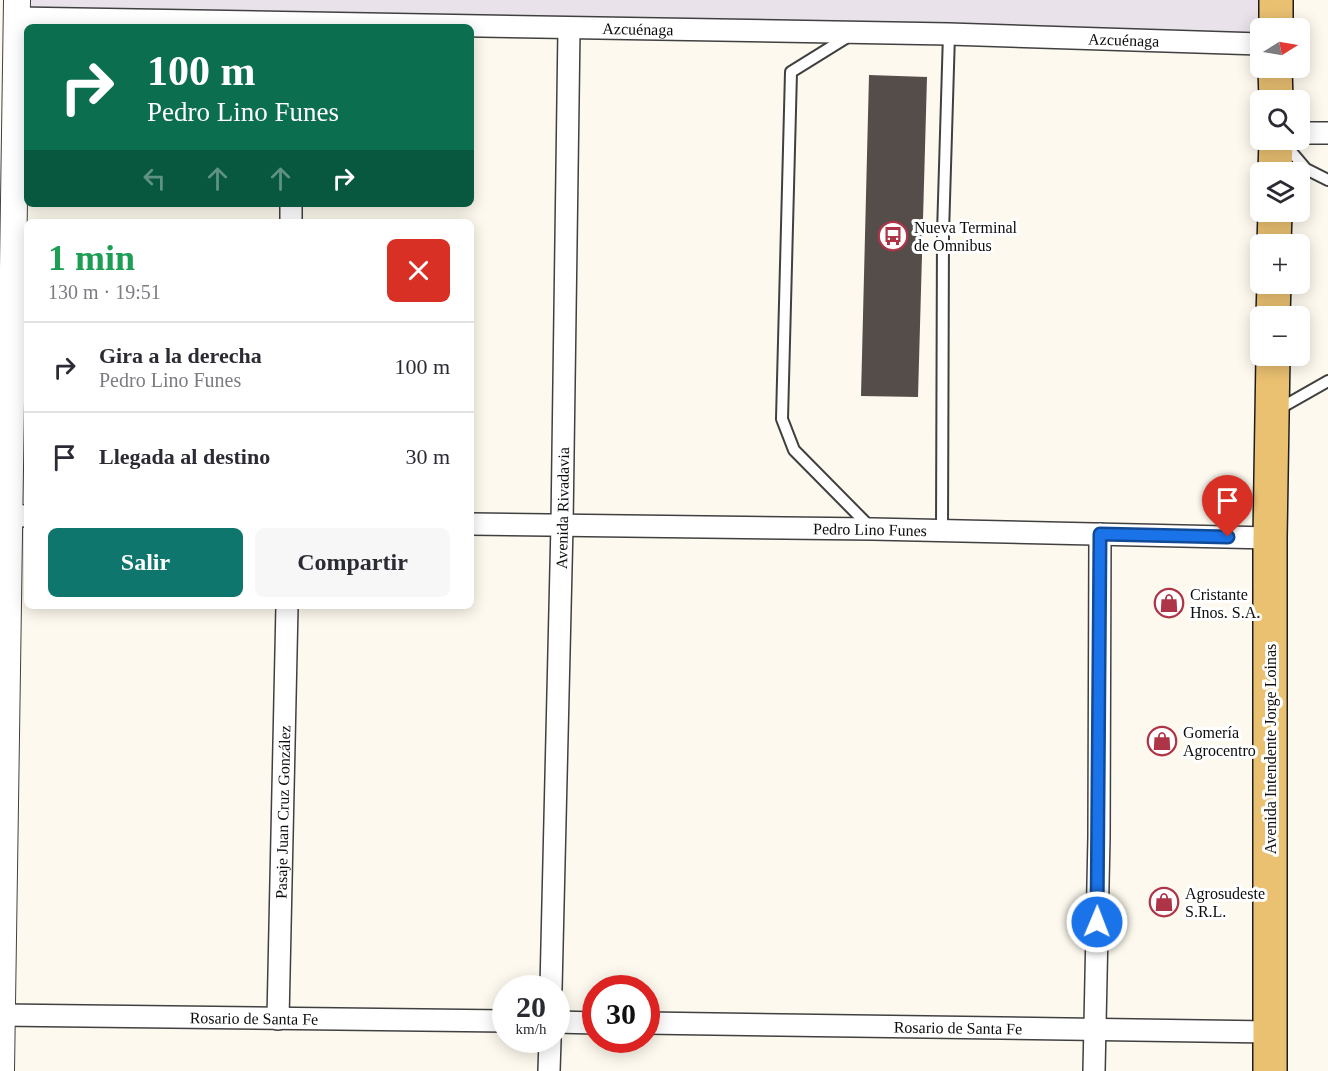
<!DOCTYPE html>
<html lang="es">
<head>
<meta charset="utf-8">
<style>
  :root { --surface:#fff; --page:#f7f7f7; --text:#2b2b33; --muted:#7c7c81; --line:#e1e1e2; --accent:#0f766e }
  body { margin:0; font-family:"Times New Roman",serif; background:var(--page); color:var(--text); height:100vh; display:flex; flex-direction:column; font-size:22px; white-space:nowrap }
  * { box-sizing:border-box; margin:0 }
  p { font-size:20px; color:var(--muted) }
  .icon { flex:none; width:33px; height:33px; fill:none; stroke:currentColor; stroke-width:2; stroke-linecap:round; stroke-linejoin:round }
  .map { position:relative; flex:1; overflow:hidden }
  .drawer { position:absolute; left:24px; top:219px; width:450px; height:390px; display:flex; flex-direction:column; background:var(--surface); border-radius:9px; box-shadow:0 3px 15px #0003 }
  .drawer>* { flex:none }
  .guide { position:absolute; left:24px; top:24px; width:450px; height:183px; border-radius:9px; box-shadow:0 3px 15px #0003; background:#0b6e4f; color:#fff; overflow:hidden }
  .needle { width:39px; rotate:79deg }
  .tools { position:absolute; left:1250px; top:18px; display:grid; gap:12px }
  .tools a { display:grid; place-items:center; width:60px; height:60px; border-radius:9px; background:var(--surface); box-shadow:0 3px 15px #0003; font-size:30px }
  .speed { position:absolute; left:492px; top:975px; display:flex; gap:12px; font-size:30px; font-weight:700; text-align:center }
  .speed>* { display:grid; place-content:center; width:78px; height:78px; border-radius:50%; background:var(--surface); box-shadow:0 3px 15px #0003; line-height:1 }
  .speed small { font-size:15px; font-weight:400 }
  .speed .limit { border:9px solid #d22; background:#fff; color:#111 }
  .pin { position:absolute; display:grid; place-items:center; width:51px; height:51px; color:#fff; margin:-62px -26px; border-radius:50% 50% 50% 0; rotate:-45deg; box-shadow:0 0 6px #0007 }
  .pin .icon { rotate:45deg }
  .me { position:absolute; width:66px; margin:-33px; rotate:1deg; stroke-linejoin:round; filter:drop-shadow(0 0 4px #0008) }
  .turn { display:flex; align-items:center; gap:21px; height:126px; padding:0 24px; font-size:27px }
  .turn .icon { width:78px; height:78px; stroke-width:2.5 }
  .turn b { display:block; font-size:42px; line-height:51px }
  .lanes { display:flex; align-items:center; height:57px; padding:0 24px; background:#0003; justify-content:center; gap:30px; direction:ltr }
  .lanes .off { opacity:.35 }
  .round { display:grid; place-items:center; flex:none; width:63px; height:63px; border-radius:9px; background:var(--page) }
  .headline { display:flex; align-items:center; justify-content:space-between; height:102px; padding:0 24px }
  h1 { font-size:36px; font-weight:800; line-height:45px; color:#1e9e55 }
  .button { display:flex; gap:12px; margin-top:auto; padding:12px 24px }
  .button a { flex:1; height:69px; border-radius:9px; background:var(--accent); color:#fff; font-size:24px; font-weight:800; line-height:69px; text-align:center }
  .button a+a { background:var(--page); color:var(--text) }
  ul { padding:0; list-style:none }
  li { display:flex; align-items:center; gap:18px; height:90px; padding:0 24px; border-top:2px solid var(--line) }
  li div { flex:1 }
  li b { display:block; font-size:22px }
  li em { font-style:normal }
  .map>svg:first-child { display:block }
  .industrial { fill:#e9e2ea }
  .building { fill:#544d4a }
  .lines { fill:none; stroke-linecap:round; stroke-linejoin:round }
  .service-casing { stroke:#404040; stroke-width:14 }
  .minor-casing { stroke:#404040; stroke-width:24 }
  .tertiary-casing { stroke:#404040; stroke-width:28 }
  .primary-casing { stroke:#1e1e1e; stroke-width:36 }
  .service { stroke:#fff; stroke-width:10 }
  .minor { stroke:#fff; stroke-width:21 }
  .tertiary { stroke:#fff; stroke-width:26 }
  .primary { stroke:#eac071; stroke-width:33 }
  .route-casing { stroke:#114b97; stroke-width:15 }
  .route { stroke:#1a73e8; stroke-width:10 }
  .labels { text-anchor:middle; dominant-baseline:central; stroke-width:6; stroke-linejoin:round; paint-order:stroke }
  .street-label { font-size:16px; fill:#0d0d0d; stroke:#fff }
  .poi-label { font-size:16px; fill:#0d0d0d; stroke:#fff; text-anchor:start }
</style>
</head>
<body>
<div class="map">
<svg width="1328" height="1071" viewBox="0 0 1328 1071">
  <rect width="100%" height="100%" fill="#fdf9ee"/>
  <path class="industrial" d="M17,0H1276L1260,28V44L17,18Z"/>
  <path class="building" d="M869,75L927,77L918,397L861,396Z"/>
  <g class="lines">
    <g class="service-casing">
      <path id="service" d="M849,36L791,72L782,419L794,450L870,527
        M1283,142L1306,169L1328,180
        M1277,410L1328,381
        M942,531L943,233L949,34"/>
    </g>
    <g class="minor-casing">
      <g id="minor">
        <path id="s1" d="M17,18L949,34L1260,44"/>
        <path d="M1299,133H1328"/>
        <path d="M291,204V222"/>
        <path d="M0,515L27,516"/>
        <path id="s2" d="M471,524L872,529L1270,538"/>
        <path id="s3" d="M551,988L562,525L569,29"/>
        <path id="s4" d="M0,1015L506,1021"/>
        <path id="s5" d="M278,1019L287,606"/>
        <path d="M556,1022L596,1023"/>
        <path id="s6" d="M646,1023L1270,1032"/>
        <path d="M549,1071L550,1040"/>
        <path d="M1094,1071L1099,837L1100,534"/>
      </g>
    </g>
    <g class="tertiary-casing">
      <path id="tertiary" d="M1,1071L17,0"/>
    </g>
    <g class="primary-casing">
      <path id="primary" d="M1276,28V0
        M1275,68L1276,100
        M1275,172L1276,140
        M1274,244L1275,212
        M1273,316L1274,284
        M1270,1071V538L1273,356"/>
    </g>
    <use href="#service" class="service"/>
    <use href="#minor" class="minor"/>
    <use href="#tertiary" class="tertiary"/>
    <use href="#primary" class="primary"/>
  </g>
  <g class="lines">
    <g class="route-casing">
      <path id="route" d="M1097,922L1100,534L1228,537"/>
    </g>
    <use href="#route" class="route"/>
  </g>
  <defs>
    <g id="bus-ring" transform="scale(1.5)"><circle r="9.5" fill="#fff" stroke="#ae3447" stroke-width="1.5"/><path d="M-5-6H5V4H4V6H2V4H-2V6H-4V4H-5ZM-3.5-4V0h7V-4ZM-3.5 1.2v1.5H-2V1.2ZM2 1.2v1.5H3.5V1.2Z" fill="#ae3447"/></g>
    <g id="shop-ring" transform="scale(1.5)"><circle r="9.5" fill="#fff" stroke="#ae3447" stroke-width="1.5"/><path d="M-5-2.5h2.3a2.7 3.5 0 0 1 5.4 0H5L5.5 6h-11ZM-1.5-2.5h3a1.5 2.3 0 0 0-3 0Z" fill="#ae3447"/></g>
  </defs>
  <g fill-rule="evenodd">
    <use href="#bus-ring" x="893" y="236"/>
    <use href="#shop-ring" x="1169" y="603"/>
    <use href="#shop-ring" x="1162" y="741"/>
    <use href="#shop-ring" x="1164" y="902"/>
  </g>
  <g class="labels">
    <g class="street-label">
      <text stroke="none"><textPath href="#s1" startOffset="621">Azcuénaga</textPath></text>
      <text stroke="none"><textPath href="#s1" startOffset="1107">Azcuénaga</textPath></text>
      <text stroke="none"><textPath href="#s3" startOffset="480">Avenida Rivadavia</textPath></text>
      <text stroke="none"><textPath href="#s2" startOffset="399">Pedro Lino Funes</textPath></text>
      <text transform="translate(1270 749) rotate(-90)">Avenida Intendente Jorge Loinas</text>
      <text stroke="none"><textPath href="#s5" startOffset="207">Pasaje Juan Cruz González</textPath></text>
      <text stroke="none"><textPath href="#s4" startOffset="254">Rosario de Santa Fe</textPath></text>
      <text stroke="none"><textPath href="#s6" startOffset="312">Rosario de Santa Fe</textPath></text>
    </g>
    <g class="poi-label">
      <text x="914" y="227">Nueva Terminal<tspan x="914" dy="18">de Omnibus</tspan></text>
      <text x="1190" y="594">Cristante<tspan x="1190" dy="18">Hnos. S.A.</tspan></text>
      <text x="1183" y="732">Gomería<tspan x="1183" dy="18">Agrocentro</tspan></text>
      <text x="1185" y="893">Agrosudeste<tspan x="1185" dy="18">S.R.L.</tspan></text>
    </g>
  </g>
</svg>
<div class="tools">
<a><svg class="needle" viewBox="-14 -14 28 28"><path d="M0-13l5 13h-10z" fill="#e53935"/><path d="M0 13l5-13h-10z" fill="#7c7c81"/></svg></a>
<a><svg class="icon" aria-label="search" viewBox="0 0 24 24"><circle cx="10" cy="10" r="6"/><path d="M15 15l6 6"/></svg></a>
<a><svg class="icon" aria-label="layers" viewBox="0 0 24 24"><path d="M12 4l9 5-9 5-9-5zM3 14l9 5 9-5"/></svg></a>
<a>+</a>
<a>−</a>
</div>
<div class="speed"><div>20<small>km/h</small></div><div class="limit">30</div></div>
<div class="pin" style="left:1228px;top:537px;background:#d93025"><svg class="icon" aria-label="arrive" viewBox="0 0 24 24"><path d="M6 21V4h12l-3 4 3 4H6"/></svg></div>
<svg class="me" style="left:1097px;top:922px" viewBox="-20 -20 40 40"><circle r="17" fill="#1a73e8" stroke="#fff" stroke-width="3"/><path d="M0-11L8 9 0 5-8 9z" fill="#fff"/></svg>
<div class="guide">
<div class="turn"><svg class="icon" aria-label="right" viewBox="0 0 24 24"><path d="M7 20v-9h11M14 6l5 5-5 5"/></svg><div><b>100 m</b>Pedro Lino Funes</div></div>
<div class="lanes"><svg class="icon off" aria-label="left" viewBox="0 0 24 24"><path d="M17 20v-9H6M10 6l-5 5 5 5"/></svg><svg class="icon off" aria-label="ahead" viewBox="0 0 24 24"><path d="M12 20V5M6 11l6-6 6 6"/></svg><svg class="icon off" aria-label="ahead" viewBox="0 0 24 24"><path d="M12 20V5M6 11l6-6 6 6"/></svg><svg class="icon" aria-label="right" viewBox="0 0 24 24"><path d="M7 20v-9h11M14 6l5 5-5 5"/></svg></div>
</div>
<section class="drawer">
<div class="headline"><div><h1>1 min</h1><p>130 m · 19:51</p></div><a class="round" style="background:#d93025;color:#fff"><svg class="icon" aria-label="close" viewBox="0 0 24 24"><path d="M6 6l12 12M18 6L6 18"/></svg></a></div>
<ul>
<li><svg class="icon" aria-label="right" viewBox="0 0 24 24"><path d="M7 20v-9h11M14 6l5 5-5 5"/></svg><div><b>Gira a la derecha</b><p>Pedro Lino Funes</p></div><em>100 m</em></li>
<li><svg class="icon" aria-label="arrive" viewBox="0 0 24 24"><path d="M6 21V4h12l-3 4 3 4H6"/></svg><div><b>Llegada al destino</b></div><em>30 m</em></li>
</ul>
<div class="button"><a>Salir</a><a>Compartir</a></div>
</section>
</div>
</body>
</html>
